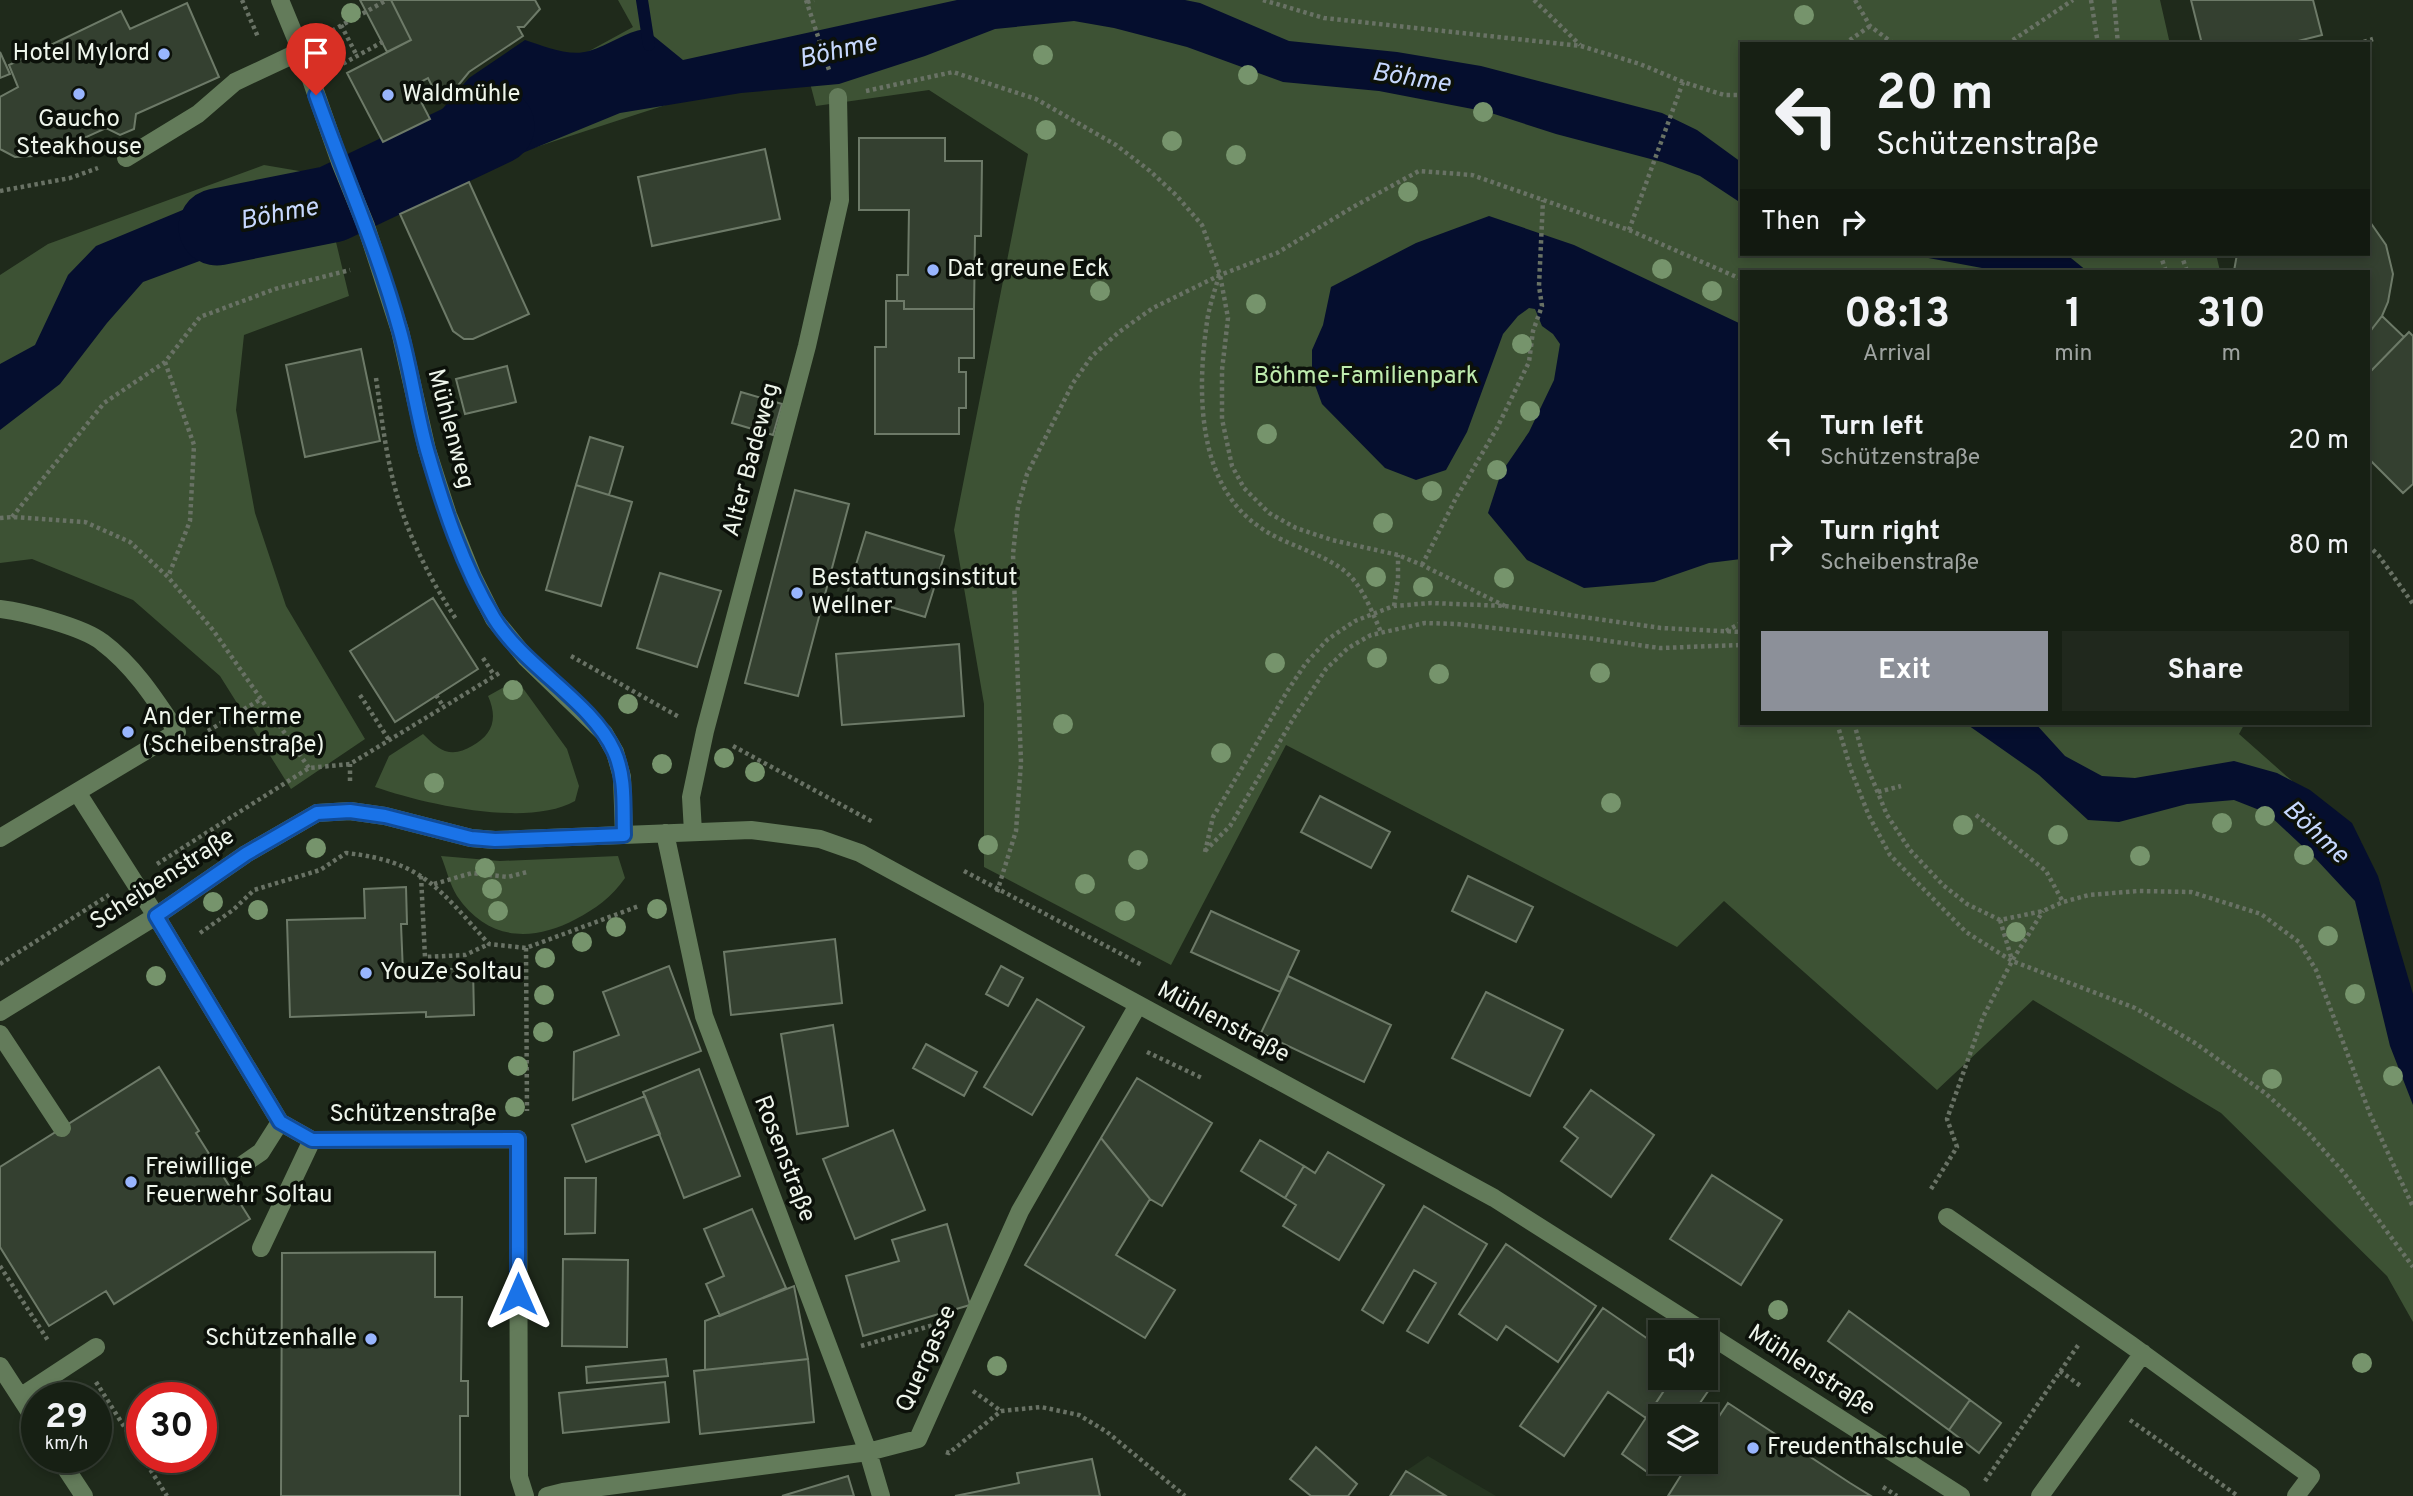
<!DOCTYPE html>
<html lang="en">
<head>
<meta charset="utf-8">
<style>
  :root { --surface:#172014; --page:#20281d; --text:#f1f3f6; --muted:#9ea3a0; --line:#363e34; --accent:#8c9099 }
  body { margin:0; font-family:Overpass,sans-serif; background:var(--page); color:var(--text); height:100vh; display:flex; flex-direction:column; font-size:26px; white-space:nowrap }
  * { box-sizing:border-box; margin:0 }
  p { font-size:23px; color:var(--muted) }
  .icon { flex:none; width:38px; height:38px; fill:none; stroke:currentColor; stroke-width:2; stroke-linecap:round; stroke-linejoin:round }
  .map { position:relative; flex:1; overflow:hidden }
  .panel { position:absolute; left:1740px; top:270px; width:630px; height:455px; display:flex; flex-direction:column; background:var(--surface); border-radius:0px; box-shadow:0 4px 10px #0003,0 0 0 2px var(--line) }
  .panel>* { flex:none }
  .top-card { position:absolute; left:1740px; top:42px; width:630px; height:214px; border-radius:0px; box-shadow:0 4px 10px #0003,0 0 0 2px var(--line); background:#172014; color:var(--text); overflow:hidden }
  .tools { position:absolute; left:1648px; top:1320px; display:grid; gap:14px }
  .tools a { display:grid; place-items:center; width:70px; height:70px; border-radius:0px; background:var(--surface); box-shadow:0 4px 10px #0003,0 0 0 2px var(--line); font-size:35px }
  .speed { position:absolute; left:21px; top:1382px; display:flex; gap:14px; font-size:35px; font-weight:700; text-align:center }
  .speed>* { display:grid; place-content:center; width:91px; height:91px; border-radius:50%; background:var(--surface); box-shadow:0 4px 10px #0003,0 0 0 2px var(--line); line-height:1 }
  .speed small { font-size:18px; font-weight:400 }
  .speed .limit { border:10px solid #d22; background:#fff; color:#111 }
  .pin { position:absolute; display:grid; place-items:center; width:60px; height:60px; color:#fff; margin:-72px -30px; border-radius:50% 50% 50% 0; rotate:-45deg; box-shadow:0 0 7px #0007 }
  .pin .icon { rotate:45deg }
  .me { position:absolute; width:77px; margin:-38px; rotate:0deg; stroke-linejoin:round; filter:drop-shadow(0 0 5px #0008) }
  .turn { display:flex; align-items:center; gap:24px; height:147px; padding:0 21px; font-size:32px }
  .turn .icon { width:91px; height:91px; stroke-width:2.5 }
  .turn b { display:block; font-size:49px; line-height:60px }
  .then { display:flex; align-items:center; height:66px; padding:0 21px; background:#0003; gap:14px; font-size:26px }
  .eta { display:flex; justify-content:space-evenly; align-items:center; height:119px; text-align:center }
  .eta b { font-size:42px; font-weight:700; line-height:49px }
  .primary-button { display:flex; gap:14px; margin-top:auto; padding:14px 21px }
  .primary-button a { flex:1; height:80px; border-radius:0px; background:var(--accent); color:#fff; font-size:28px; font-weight:700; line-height:80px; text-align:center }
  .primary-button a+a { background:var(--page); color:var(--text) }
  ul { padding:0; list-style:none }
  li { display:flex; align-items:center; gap:21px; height:105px; padding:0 21px }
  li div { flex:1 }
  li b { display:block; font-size:26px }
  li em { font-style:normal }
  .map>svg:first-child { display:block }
  .built { fill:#263521 }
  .green { fill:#3d5234 }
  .water { fill:#050e2e }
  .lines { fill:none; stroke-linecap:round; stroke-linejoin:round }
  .stream { stroke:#050e2e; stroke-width:12 }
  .river { stroke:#050e2e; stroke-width:77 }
  .building { fill:#344030; stroke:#6d7a68; stroke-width:2 }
  .path { stroke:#697265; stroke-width:4.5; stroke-dasharray:3.5 3.5; stroke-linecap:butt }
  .minor { stroke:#637b5a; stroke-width:18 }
  .tree { fill:#76946c }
  .route-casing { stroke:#114b97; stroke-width:18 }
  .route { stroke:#1a73e8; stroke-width:12 }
  .poi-dot { fill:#98b5fd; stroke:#0c110a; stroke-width:2.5 }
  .labels { text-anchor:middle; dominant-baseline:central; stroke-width:7; stroke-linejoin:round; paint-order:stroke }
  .poi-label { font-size:24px; fill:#eef5eb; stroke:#0c110a; text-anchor:start }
  .park-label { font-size:24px; fill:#beebae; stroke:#0c110a }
  .street-label { font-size:24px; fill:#eef5eb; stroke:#0c110a }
  .water-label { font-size:26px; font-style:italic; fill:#c7d8fe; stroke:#0c110a }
</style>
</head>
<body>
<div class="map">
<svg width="2413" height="1496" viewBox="0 0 2413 1496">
  <rect width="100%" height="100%" fill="#1f2a1b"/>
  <path class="built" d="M1428,1456L1496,1496H1390L1406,1471Z"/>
  <path class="green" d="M618,0H2160L2170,44H1741V254H2216L2220,271H1741V723H2245L2239,734L2361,842L2406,983L2413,998V1322L2387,1276L2221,1113L2033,1000L1937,1090L1724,901L1677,947L1286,745L1171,965L984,867V704L954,530L1028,154L929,90L816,106L804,60L450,175L414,200L336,242L349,296L244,335L236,410L255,513L286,606L365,739L291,789L220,676L133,600L32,559L0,563V275L48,244L264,165L305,172L387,148L478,112L633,27Z
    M517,680L567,749L579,786L575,801C528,828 424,804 375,787L389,756L423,734C430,741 436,747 445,751C455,754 463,751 472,746C493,735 498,718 488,696Z
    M441,856L500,861L618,856L625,878C612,897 595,909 576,919C531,943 487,940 457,896C450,885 446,868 441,856Z"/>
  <path class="water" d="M957,0H1185L1200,3L1289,41L1397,52L1481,66L1662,113L1697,130L1741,162V203L1700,176L1662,162L1556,134L1488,112L1379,91L1283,82L1187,47L1114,28L1074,21L995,29L925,56L839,84L741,93L620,113L476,172L414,200L386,146L432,121L469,78L525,40C544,46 569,57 589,51C609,45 625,32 645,29L683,60Z
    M308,181L329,226L259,239L143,282L107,323L60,384L0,430V364L35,345L68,275L96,246L202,202Z
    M1489,216L1574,245L1741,324V559L1709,563L1654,582L1584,588L1527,560L1488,513L1501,473L1529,432L1554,380L1560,344L1553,334L1542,326L1535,309L1529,308L1518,316L1503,334L1467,432L1446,470L1416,480L1385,468L1322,404L1312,377V350L1323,325L1331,287L1416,243Z
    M1907,254H2066L2087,271H1998Z
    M1965,723H2035L2065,756L2102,776L2135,778L2234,761L2277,773L2310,790L2352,823L2378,876L2413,994V1105L2390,1046L2355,901L2315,858L2267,813L2234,800L2187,804L2119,822L2088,820L2039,775Z"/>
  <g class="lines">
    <path class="stream" d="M642,0L649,45"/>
    <path class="river" d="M217,227L332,204L496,126"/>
  </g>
  <path class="building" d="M360,0H391L411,40L387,52Z
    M391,0H535L540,9L524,27H518L523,36L469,72L456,88L434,90L428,78L413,86L430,119L383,142L347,73L411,40Z
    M2191,0H2313L2322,35L2286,44H2202Z
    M187,3L219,77L136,114L134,129L120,135L106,128L49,154L47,150L33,156L15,157L0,149V97L18,87L9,65L121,11L130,29Z
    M0,52L10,74L0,78Z
    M859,138H945V161H982L981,236H975L974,309H904V301H897V275H908L909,210H859Z
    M765,149L780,219L652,246L638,177Z
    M469,182L529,314L473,339H464L453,331L400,214Z
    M2368,219L2386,245L2393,274L2388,302L2382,316L2368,334V271H2234L2237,254H2368Z
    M886,301H904V309H974V358H959V372H966V408H959V434H875V347H886Z
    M2382,316L2404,337L2368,374V334Z
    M2409,332L2413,336V484L2403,493L2368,458V374Z
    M361,349L380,441L305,457L286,365Z
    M507,366L516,402L465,414L456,379Z
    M741,392L782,404L773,435L732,423Z
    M590,437L623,447L609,495L576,485Z
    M576,485L632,502L601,606L546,590Z
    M795,490L849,504L798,696L745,683Z
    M866,532L944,556L925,617L847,594Z
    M660,573L721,591L697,667L637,648Z
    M433,598L478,669L395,722L350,651Z
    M959,644L964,716L842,725L836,654Z
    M1320,796L1390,832L1371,868L1301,832Z
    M1468,876L1533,907L1516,942L1452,911Z
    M406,887L407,924H401L403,973H424V970L473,968L474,1015L426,1017V1012L290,1017L287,920L365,918L364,889Z
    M1211,911L1299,951L1280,992L1191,952Z
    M835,939L842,1003L731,1015L724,952Z
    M669,966L701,1051L573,1100L574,1052L619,1035L603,992Z
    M1001,966L1023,978L1008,1006L986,994Z
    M1288,976L1391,1025L1364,1082L1261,1033Z
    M1486,992L1563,1030L1530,1096L1452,1058Z
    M1037,999L1084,1027L1032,1115L984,1087Z
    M833,1025L848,1126L797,1134L781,1034Z
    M926,1044L977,1072L964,1096L913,1068Z
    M159,1067L199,1131L196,1133L250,1219L114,1304L106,1291L49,1326L0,1247V1167Z
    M699,1069L740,1176L684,1198L643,1092Z
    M1137,1078L1212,1123L1162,1206L1150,1199L1101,1138Z
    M1591,1090L1654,1135L1611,1197L1561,1161L1578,1138L1564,1127Z
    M645,1096L660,1134L586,1162L572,1125Z
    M893,1130L925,1210L855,1239L823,1159Z
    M1101,1138L1150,1199L1116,1255L1175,1290L1145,1338L1025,1265Z
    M1260,1140L1304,1166L1285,1198L1241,1171Z
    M1328,1152L1384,1185L1339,1260L1283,1226L1296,1205L1285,1198L1304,1166L1315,1173Z
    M1712,1175L1782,1220L1741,1285L1670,1239Z
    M565,1178H596L595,1233L565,1234Z
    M1424,1206L1487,1244L1428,1343L1407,1331L1436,1283L1414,1270L1383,1323L1362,1310Z
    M752,1209L786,1288L720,1316L706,1284L724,1276L704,1229Z
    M947,1224L970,1305L863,1336L846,1276L899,1261L892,1240Z
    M1506,1244L1596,1306L1558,1362L1506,1326L1497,1340L1459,1314Z
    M435,1252V1297H462L461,1381H468V1416H460V1496H281L282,1253Z
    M563,1259L628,1260L627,1347L562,1346Z
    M794,1286L808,1359L705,1370V1321Z
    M1603,1308L1661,1348V1377H1673L1646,1418L1608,1392L1564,1456L1520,1426Z
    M1849,1311L1970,1400L1949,1430L1828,1341Z
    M666,1359L668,1376L587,1383L586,1367Z
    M808,1359L814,1422L700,1434L694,1371Z
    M1673,1377H1703L1713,1384L1691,1416H1661V1459L1650,1474L1622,1454Z
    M665,1382L669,1422L563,1433L559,1393Z
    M1970,1400L2001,1423L1979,1453L1949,1430Z
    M1728,1403L1850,1483L1871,1496H1668L1690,1461H1706V1436Z
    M1316,1447L1357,1484L1348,1496H1311L1290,1479Z
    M1092,1459L1100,1496H955L1019,1483L1017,1473Z
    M1406,1471L1446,1496H1390Z
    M848,1476L854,1496H782Z"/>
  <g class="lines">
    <path class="path" d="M242,0L258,37
      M806,0L829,70
      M1263,0L1324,18L1581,46L1640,64L1683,82L1724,95H1741
      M1534,0L1580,45
      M1855,0L1870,26L1894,44
      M2091,0L2098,44
      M2114,0L2118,44
      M807,2L814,0
      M341,25L357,56
      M326,34L387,0
      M1844,44L1870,26
      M2007,44L2073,0
      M2357,44L2373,39
      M337,67L386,40
      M866,91L953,72L1036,99L1116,145L1150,171L1176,195L1202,225L1220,275L1228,318L1222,370V419L1232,466L1244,488L1269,513L1296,528L1332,540L1398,555L1422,565L1505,606
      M0,191L70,178L98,168
      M1629,230L1683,82
      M2160,254L2166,271
      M2181,254L2187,271
      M1219,275C1215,291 1209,306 1207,322C1197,390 1196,485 1261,528C1287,546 1321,552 1346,572C1363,587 1372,612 1381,632
      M165,362L194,445L190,521L168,577
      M376,378C381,413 385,449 394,484C406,532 429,578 456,619
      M12,517L104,403L165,362L200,317L275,289L350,270
      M0,518L12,517L85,522L130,542L168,577L213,630L309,768
      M2368,545L2379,556L2413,604
      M1422,565L1456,498L1497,428L1529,362L1533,331L1542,306L1539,286L1543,200
      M1394,606L1398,579V555
      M1726,631L1741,623
      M571,656L679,717
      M483,658L494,675
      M360,695L389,740
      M436,695L443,706
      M1837,723L1851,770L1869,816L1890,855L1966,932L2012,961L2135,1008L2195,1043L2265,1093L2303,1127L2344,1173L2413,1267
      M1854,723L1864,759L1887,815L1910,850L1943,885L1967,904L2000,920L2043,911L2063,902L2089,895L2138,891L2191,892L2261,914L2299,942L2316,970L2370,1114L2413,1207
      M208,731L261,699
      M733,746L873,822
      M350,781V764
      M1878,792L1901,786
      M1976,815L2046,871L2063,902
      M1205,851L1230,826L1293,719L1326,669L1348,648L1371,635L1425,623L1457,624L1587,638L1660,648L1741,645
      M1205,852L1213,817L1288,690L1306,663L1328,639L1355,621L1373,614L1394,606L1431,603L1505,606L1661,628L1741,632
      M157,864L309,768L350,764L501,672
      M964,871L1142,965
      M421,876L425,957L465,955L489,944
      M434,884L472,873L508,877L527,872
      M997,892L1016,831L1021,762L1013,554L1018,507L1027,474L1073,383L1092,356L1119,332L1153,308L1220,275L1277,253L1353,207L1419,171L1472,175L1629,230L1741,279
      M2000,920L2012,960
      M200,933L233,910L254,890L320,870L346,853C423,861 440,890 489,944L526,948L639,906
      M526,948L527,1111
      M0,964L109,895
      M1147,1052L1202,1078
      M1931,1189L1957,1147L1947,1119L1983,1017L2012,961L2043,911
      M0,1266L49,1342
      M861,1346L937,1324
      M2060,1371L2082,1387
      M96,1382L142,1455
      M973,1391L1001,1411
      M2130,1420L2238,1496
      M946,1452L949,1453L1001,1411L1041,1407L1079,1415L1107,1432L1185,1496
      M143,1458L167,1496
      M1985,1481L2079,1344
      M1883,1487L1897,1496"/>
    <path class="minor" d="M280,0L301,51L340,162L366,226L400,331L427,450L448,515L473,577L494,619L526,658L604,733L615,752L622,777L624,835
      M126,158L198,114L235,82L301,51
      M0,609C25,612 83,627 102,642C134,666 155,699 177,732L0,838
      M77,792L156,916L280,1122L312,1140L518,1139L519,1477L525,1496
      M693,832L691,797L705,731L807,346L840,200L838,97
      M665,833L704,1016L868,1452L881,1496
      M0,1012L156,916L246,854L317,813L350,811L385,816L471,838L495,840L751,830L820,839L860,853L1494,1198L1705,1332
      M0,1034L62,1128
      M238,1168L261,1152L280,1122
      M1947,1217L2131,1345L2311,1476L2296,1496
      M261,1248L312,1140
      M1706,1333L1961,1496
      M0,1366L37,1423
      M20,1397L96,1347
      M59,1458L84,1496
      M547,1496L563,1492L868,1452L918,1439L1020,1211L1138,1005
      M2040,1496L2143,1353"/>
  </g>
  <g class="tree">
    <circle cx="351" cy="13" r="10"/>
    <circle cx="1804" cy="15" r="10"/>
    <circle cx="1043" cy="55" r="10"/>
    <circle cx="1248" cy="75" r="10"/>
    <circle cx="1483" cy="112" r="10"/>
    <circle cx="1046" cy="130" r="10"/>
    <circle cx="1172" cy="141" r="10"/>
    <circle cx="1236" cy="155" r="10"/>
    <circle cx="1408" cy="192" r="10"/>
    <circle cx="1662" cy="269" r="10"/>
    <circle cx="1100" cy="291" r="10"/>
    <circle cx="1712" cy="291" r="10"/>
    <circle cx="1256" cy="304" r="10"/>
    <circle cx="1522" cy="344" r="10"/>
    <circle cx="1530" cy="411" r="10"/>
    <circle cx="1267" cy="434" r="10"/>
    <circle cx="1497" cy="470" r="10"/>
    <circle cx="1432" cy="491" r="10"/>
    <circle cx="1383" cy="523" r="10"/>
    <circle cx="1376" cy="577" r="10"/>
    <circle cx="1504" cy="578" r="10"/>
    <circle cx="1423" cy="587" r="10"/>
    <circle cx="1377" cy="658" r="10"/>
    <circle cx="1275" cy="663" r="10"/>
    <circle cx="1600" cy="673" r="10"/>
    <circle cx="1439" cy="674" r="10"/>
    <circle cx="513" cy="690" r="10"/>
    <circle cx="628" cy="704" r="10"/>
    <circle cx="1063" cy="724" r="10"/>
    <circle cx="1221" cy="753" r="10"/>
    <circle cx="724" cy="758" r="10"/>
    <circle cx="662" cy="764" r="10"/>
    <circle cx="755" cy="772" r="10"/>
    <circle cx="434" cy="783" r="10"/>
    <circle cx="1611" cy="803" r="10"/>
    <circle cx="2265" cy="816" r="10"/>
    <circle cx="2222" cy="823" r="10"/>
    <circle cx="1963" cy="825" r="10"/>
    <circle cx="2058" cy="835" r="10"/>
    <circle cx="988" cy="845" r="10"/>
    <circle cx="316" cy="848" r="10"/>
    <circle cx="2304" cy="855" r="10"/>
    <circle cx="2140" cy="856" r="10"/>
    <circle cx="1138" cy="860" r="10"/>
    <circle cx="485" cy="868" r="10"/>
    <circle cx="1085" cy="884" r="10"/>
    <circle cx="492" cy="889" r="10"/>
    <circle cx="213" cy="902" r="10"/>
    <circle cx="657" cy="909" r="10"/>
    <circle cx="258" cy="910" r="10"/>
    <circle cx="498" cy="911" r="10"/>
    <circle cx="1125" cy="911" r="10"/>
    <circle cx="616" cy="927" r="10"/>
    <circle cx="2016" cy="932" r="10"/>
    <circle cx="2328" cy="936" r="10"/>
    <circle cx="582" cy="942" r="10"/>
    <circle cx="545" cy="958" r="10"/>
    <circle cx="156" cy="976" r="10"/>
    <circle cx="2355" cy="994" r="10"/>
    <circle cx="544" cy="995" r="10"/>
    <circle cx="543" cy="1032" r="10"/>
    <circle cx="518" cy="1066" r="10"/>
    <circle cx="2393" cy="1076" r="10"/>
    <circle cx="2272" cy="1079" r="10"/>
    <circle cx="515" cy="1107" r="10"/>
    <circle cx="1778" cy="1310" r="10"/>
    <circle cx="2362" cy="1363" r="10"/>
    <circle cx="997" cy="1366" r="10"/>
  </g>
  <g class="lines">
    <g class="route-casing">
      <path id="route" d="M316,95C344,174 378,250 400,331C411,370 416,411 427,450C443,506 463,567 494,618C524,667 592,702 614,751C626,777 623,807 624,835L495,840L471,838L385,816L350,811L317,813L246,854L156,916L280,1122L312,1140L518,1139V1294"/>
    </g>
    <use href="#route" class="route"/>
  </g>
  <g class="poi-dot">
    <circle cx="164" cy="54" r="7"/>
    <circle cx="79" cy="94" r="7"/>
    <circle cx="388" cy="95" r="7"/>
    <circle cx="933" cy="270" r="7"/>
    <circle cx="797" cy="593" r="7"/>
    <circle cx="128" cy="732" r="7"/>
    <circle cx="366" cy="973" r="7"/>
    <circle cx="131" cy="1182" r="7"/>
    <circle cx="371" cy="1339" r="7"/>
    <circle cx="1753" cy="1448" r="7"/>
  </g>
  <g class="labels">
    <g class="poi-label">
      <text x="150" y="54" text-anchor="end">Hotel Mylord</text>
      <text x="402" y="95">Waldmühle</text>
      <text x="79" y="120" text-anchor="middle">Gaucho<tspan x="79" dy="28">Steakhouse</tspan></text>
      <text x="947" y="270">Dat greune Eck</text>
      <text x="811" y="579">Bestattungsinstitut<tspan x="811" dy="28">Wellner</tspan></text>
      <text x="142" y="718">An der Therme<tspan x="142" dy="28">(Scheibenstraße)</tspan></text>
      <text x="380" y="973">YouZe Soltau</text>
      <text x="145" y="1168">Freiwillige<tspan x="145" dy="28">Feuerwehr Soltau</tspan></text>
      <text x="357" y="1339" text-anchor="end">Schützenhalle</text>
      <text x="1767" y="1448">Freudenthalschule</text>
    </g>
    <g class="park-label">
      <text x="1366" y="377">Böhme-Familienpark</text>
    </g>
    <g class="street-label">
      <text transform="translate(450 429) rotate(75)">Mühlenweg</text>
      <text transform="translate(752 460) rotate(-75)">Alter Badeweg</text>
      <text transform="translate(163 880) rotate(-33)">Scheibenstraße</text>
      <text transform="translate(1223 1023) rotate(28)">Mühlenstraße</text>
      <text x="413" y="1115">Schützenstraße</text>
      <text transform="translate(784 1159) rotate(69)">Rosenstraße</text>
      <text transform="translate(927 1359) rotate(-66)">Quergasse</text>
      <text transform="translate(1811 1371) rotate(33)">Mühlenstraße</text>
    </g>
    <g class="water-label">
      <text transform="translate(838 52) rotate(-13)">Böhme</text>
      <text transform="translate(1411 79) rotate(9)">Böhme</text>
      <text transform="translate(279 215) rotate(-11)">Böhme</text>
      <text transform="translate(2315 833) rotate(43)">Böhme</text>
    </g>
  </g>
</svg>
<div class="tools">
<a><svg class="icon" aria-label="sound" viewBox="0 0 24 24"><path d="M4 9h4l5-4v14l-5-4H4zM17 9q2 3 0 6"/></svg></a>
<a><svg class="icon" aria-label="layers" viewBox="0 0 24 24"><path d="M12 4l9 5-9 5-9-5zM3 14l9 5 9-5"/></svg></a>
</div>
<div class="speed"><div>29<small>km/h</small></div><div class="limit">30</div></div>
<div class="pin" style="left:316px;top:95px;background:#d93025"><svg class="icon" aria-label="arrive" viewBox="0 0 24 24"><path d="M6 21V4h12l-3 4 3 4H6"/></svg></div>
<svg class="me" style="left:518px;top:1294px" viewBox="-20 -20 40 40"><path d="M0-17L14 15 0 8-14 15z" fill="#1a73e8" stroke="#fff" stroke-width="4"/></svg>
<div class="top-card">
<div class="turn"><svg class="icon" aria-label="left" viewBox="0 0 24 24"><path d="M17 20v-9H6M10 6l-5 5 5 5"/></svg><div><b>20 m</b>Schützenstraße</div></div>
<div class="then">Then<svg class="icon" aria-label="right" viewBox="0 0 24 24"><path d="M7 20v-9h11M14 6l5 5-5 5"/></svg></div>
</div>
<section class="panel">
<div class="eta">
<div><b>08:13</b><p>Arrival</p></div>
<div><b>1</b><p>min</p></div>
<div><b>310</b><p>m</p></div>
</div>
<ul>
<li><svg class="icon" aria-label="left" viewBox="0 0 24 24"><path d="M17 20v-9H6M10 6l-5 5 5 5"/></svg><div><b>Turn left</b><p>Schützenstraße</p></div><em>20 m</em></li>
<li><svg class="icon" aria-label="right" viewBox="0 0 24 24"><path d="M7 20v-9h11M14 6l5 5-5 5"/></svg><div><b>Turn right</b><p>Scheibenstraße</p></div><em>80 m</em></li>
</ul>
<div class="primary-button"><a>Exit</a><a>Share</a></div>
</section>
</div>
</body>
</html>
